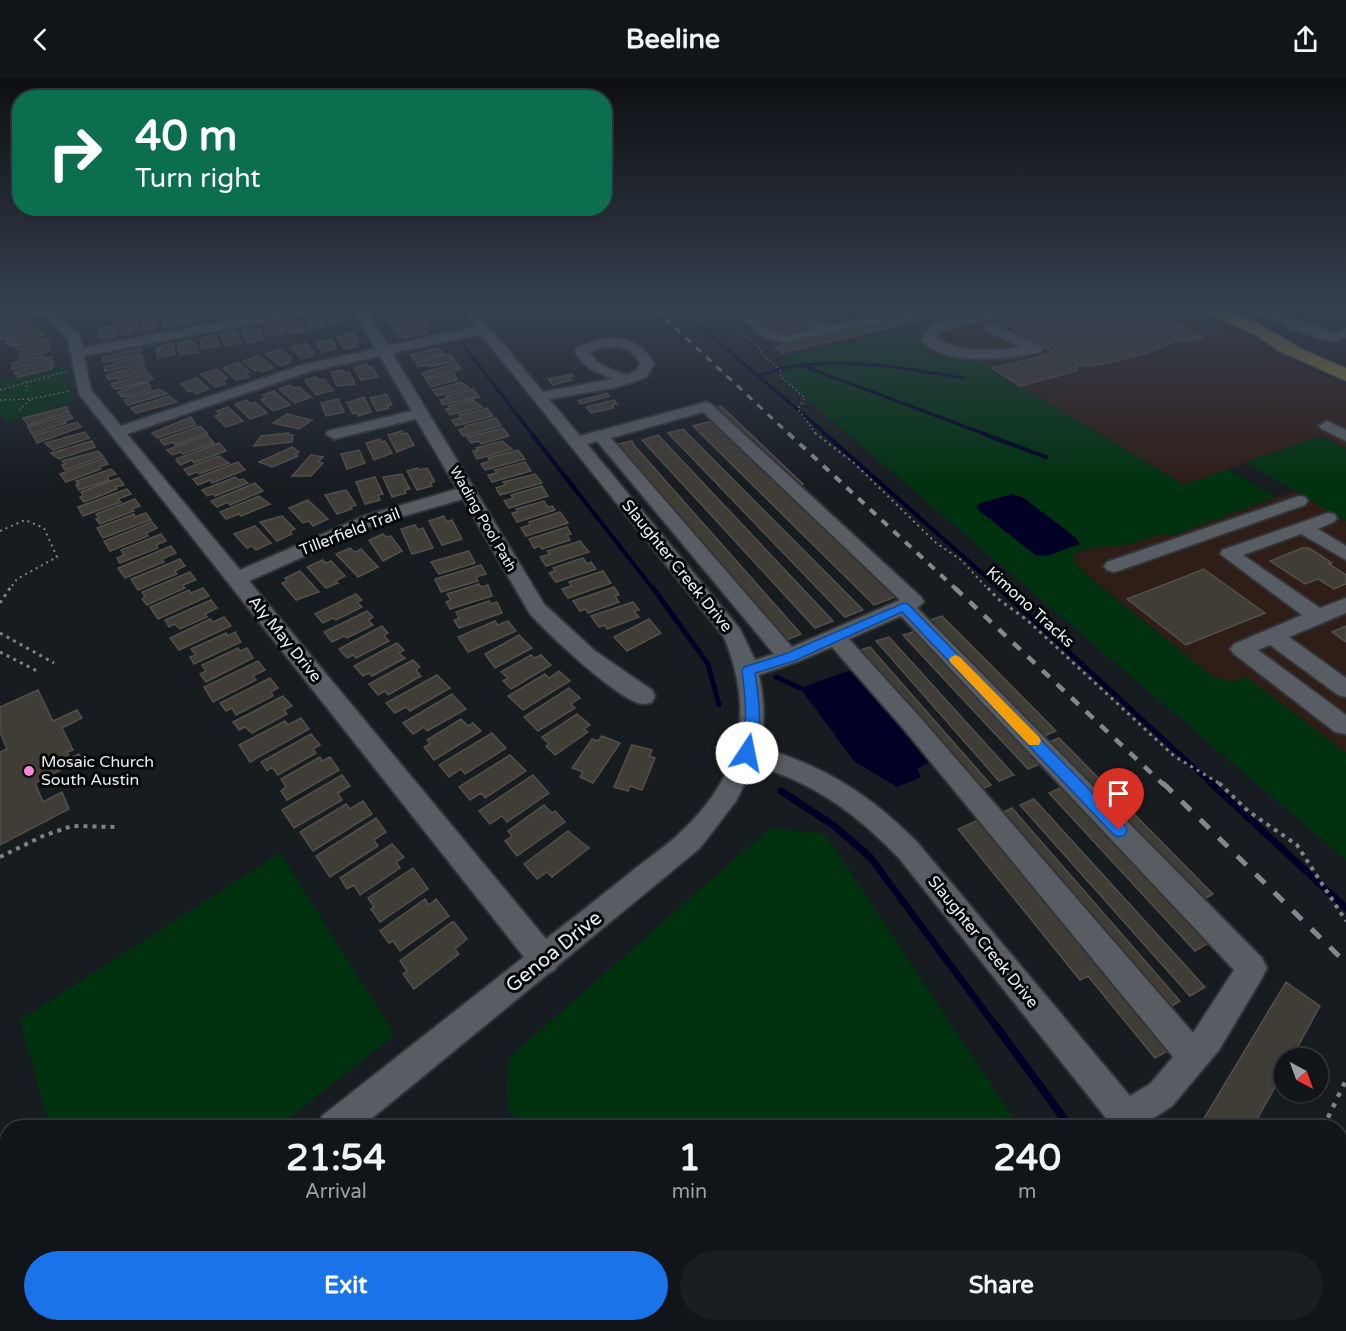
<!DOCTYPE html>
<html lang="en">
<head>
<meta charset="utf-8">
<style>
  :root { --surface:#111519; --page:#1a1e22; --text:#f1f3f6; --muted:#9c9fa2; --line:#303438; --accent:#1a73e8 }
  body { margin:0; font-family:"Varela Round",sans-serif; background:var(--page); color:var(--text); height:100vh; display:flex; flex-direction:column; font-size:22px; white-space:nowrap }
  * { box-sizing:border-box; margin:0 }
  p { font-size:20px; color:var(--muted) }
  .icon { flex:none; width:33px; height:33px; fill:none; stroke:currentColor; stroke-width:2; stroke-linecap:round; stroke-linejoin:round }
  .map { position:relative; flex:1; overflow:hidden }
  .panel { position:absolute; left:0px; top:1042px; width:1347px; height:212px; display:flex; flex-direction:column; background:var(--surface); border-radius:24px 24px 0 0; box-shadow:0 2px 4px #0004,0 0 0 2px var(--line) }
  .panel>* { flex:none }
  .banner { position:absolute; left:12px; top:12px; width:600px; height:126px; border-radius:24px; box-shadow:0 2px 4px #0004,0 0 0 2px var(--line); background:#0b6e4f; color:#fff; overflow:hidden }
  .needle { width:39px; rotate:139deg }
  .buttons { position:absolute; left:1274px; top:970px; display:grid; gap:12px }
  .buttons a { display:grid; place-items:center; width:54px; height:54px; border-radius:50%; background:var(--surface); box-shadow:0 2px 4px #0004,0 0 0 2px var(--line); font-size:30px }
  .pin { position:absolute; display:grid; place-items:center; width:51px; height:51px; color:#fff; margin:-62px -26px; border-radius:50% 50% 50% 0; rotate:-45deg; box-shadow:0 0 6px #0007 }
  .pin .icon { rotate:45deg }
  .me { position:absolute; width:66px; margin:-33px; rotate:11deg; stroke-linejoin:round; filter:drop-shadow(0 0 4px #0008) }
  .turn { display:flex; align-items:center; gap:21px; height:126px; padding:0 24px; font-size:27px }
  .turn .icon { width:78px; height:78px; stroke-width:2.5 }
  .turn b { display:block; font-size:42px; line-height:51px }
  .eta { display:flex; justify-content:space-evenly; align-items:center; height:102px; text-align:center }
  .eta b { font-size:36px; font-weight:700; line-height:42px }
  .cta { display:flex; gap:12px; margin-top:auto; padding:12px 24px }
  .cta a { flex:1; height:69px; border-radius:36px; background:var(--accent); color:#fff; font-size:24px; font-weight:700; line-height:69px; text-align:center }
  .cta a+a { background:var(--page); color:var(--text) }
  header { display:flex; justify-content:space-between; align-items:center; height:78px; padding:0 24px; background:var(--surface); font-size:27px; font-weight:700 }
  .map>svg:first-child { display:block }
  .commercial { fill:#2f1d18 }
  .green { fill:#003210 }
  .water { fill:#000026 }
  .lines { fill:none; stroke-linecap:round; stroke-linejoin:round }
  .stream-far4 { stroke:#000026; stroke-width:3 }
  .stream-far3 { stroke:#000026; stroke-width:4 }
  .stream-far2 { stroke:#000026; stroke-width:5 }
  .stream-far1 { stroke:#000026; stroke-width:7 }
  .stream { stroke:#000026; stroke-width:8 }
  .building { fill:#403c36; stroke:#534f49; stroke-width:1.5 }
  .minor-casing { stroke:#323538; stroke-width:4 }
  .major-casing { stroke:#323538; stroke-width:3 }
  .path-far4 { stroke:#7f8387; stroke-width:1.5; stroke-dasharray:1.5 3; stroke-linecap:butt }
  .path-far3 { stroke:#7f8387; stroke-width:2; stroke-dasharray:2 4; stroke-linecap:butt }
  .path-far2 { stroke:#7f8387; stroke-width:3; stroke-dasharray:3 4.5; stroke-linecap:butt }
  .path-far1 { stroke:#7f8387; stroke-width:4; stroke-dasharray:4 5; stroke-linecap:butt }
  .path { stroke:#7f8387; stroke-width:4.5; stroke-dasharray:4.5 7; stroke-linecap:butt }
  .minor { fill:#575d63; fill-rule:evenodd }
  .major { fill:#8a793c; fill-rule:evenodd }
  .rail-far3 { stroke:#83888c; stroke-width:3; stroke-dasharray:7 7; stroke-linecap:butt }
  .rail-far2 { stroke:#83888c; stroke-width:4; stroke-dasharray:8 8; stroke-linecap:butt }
  .rail-far1 { stroke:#83888c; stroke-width:4.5; stroke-dasharray:10 10; stroke-linecap:butt }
  .rail { stroke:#83888c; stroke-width:5; stroke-dasharray:13 13; stroke-linecap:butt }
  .route { fill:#1a73e8; stroke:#114b97; stroke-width:1.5 }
  .slow { fill:#f59e0b }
  .poi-dot { fill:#fe86e0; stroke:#050708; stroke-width:2 }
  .labels { text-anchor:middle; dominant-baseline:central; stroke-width:6; stroke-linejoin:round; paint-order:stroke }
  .far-street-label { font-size:14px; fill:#eaeef1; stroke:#050708 }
  .street-label { font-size:16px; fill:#eaeef1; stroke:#050708 }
  .poi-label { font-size:16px; fill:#eaeef1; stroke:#050708; text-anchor:start }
  .near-street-label { font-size:20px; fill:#eaeef1; stroke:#050708 }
</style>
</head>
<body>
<header><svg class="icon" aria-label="back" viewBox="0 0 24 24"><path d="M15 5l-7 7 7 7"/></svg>Beeline<svg class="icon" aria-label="share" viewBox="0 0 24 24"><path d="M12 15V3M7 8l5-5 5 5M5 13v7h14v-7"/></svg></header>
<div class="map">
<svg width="1346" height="1253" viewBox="0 0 1346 1253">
  <rect width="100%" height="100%" fill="#171c21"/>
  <path class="commercial" d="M986,231H1184L1346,308V371L1320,358L1184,407L1034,316L1017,309L979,283L939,276L924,270L917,257V248Z
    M1294,413L1346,443V675L1245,598L1235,604L1212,598L1091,500L1074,483V476L1093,469L1126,467L1164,455L1172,458Z"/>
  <path class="green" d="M917,248V257L924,270L939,276L979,283L1017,309L1034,316L1184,407L1227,391L1275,419L1172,458C1156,452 1142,465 1126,467C1103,470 1098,466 1074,476V483L1091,501L1212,598L1235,604L1245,598L1346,675V782L782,300L783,278Z
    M65,289L69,313L76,322L6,344L0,334V303Z
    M1321,358L1346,371V443L1246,384Z
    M770,750L825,756L1020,1050H523L507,1030L508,981Z
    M280,775L395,957L276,1050H50L20,942Z
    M149,1246H510L514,1253H141Z
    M673,1247H1100L1097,1253H678Z"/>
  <path class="water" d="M1012,416L1024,420L1075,459L1080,466L1047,478L1035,477L978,432L977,428L980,425Z
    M854,591L929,684L917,691L921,699L897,709L854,683L800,610Z"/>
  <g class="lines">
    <path class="stream-far4" d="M436,231L452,252
      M680,231L826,356
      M460,263L532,356
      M800,287L985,356
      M760,297C772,294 784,289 796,288C851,280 909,291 963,300"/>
    <path class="stream-far3" d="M531,355L654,512
      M824,355L1001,512
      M981,355L1046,379"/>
    <path class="stream-far2" d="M653,510L708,586L719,627
      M999,510L1213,707
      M776,599L800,610"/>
    <path class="stream-far1" d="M1211,705L1346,830
      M781,713L833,747L870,779L997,950"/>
    <path class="stream" d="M996,948L1071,1050
      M1217,1246L1222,1253"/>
  </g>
  <path class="building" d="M82,231H94L95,237L79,241L78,232Z
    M98,231H114L115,236L99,239Z
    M196,231L199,240L194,241V243L183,246L181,233Z
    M216,231L218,236L214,237L215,240L203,242L200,232Z
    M220,231H237V233H233L234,236L223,239Z
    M394,231H413L415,233L386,238L383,234Z
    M741,231H782L810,251L809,253L783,260L776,259Z
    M862,231H922L878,241L871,240L861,234Z
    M953,231L958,233L782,275L775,269L872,246L883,247Z
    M1044,231H1144L1203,259L1186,264L1173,262L1170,266L1149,274L1113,284L1087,288L1079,287H1077V293L1020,308L992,290L1054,275L1005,246L1033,238L1026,235Z
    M336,233L341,235L346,244L330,246L325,235Z
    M176,234L179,244L174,245V247L163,250L161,237Z
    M413,235L419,240L391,246L388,241Z
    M316,237L317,240L320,239L325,249L309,251L304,240Z
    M157,238L158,248L154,249L155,251L142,253L141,242Z
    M423,240L427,246L396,253L393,249Z
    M295,241L296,244L300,243L305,253L290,256L284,244Z
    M136,242L138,251L133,252V255L121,257L120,245Z
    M27,243L29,247L0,255V249Z
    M275,245L280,246L284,255L267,258L263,247Z
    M35,248L39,252L2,262L0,259V257Z
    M115,248L116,258L99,260V250Z
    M254,249L255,252L259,251L263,262L247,265L243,252Z
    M422,249L427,255L405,260L399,259L396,254Z
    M41,253L44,257L37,260L9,268L6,265H9L7,262Z
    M233,253L234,256L238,255L241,265L225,268L221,256Z
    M353,255L358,264L354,266L356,269L344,271L337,259Z
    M216,257L219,268L202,271L200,262H204V259Z
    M41,261H47L49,266L20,273L14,268Z
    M332,261L337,270L322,275L316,265Z
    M190,262L191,264H195L198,274L180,277L178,264Z
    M173,265L175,276L158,280L156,270Z
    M306,265L314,275H311L313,278L301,281L291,269Z
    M50,268L51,273L20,281V275Z
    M141,270L140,277L103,284V279Z
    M437,270L445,276L414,282L411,277Z
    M280,271L292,280L288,282L291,284L280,288L266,276Z
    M450,276L455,283L428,289L426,287L418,289L416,284Z
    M43,278V280L52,279V283L12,291V285Z
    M142,278L144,285L105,293L104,289L113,287V285Z
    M259,278L274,290L262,294L259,291L255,293L243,283Z
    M238,284L249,294L245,295L249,299L236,302L223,290Z
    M53,285V290L39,294L18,299V295L15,296V293Z
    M456,285L461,291L425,300L422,295Z
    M367,286L368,289H372L378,299L361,302L354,289Z
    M143,287L147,293L118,301L117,299L109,302L106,297Z
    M217,291L227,300L223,302L226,306L215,309L201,296Z
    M343,292L345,295L349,294L355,306L337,308L331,294Z
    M148,295L153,301L124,310L115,311L111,306Z
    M454,295L457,302L431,309L426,301Z
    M572,296L574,298L569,299L572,302L553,307L548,301Z
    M316,299L319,302L324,301L333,312L316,317L305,302Z
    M197,300L209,311L196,316L193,313L189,314L181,306Z
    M148,304L151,311L130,318L122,319L118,314Z
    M461,304L469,310L437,318L433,312Z
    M290,307L294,310L299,309L311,319L295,325L279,311Z
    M159,311L167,316L128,327L124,322Z
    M473,311L479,319L443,327L440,322L448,320L446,318Z
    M274,313L290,327L273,333L261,322L266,320L263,317Z
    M607,315L610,318L581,326L578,323Z
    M386,316L392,327L387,328L389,330L377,333L370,320Z
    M169,318L177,324L136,335L131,330Z
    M364,319L371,334L358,338L357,335L353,336L347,325Z
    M338,321L344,334L326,338L321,325Z
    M246,322L250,326L255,324L267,335L250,341L235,326Z
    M473,322L482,329L450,337L446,331L450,330L449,328Z
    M614,322L617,326L612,327L614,330L604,332L591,335L586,329Z
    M721,328L803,406L801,407L856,458L850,459L711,330Z
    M66,329L69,334L28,347L23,340Z
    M228,329L243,343L226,349L215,338L220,336L217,333Z
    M487,330L493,338L456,348L452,342L460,340L459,337Z
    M70,336L73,340L64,343L66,345L32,356L28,349Z
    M287,336L312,342L299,351L273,345Z
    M191,339L196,347L157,360L152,355Z
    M496,340L501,348L463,358L459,352L466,350L465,348Z
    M712,343L898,518L874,527L693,348Z
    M77,344L81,349L37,365L33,358Z
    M200,348L207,355L175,367L173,364L164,367L160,362Z
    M503,350L509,358L481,366L479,363L471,365L467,359Z
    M683,351L863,532L845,539L668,355Z
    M402,353L403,356L407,355L414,367L397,374L388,357Z
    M85,354L89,360L53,372L45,365Z
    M289,355L288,357H293L292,364L254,368L261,358Z
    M207,357L214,365L183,376L181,374L172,377L167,372Z
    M658,357L833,543L815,550L642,362Z
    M380,361L381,364L385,363L392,375L374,382L366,365Z
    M92,363L95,369L59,381L51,375Z
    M502,363L512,371L477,381L473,373L478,372L476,370Z
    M632,363L633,366L801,556L784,563L614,367Z
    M219,365L226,373L194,385L192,382L180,387L176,381Z
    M292,369L299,374L295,376L298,378L272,389L259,384Z
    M359,372L365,385L347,391L341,376Z
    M518,372L525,381L485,392L481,386L490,383L488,380Z
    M98,373L103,378L65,392L62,387L65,386L62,383Z
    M311,377L323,379L318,384L323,385L311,398H292Z
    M219,378L229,385L199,396L197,394L189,397L184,391Z
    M104,380L108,386L99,389L101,391L66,404L60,396Z
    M238,384L245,392L212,405L210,402L198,407L193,401Z
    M525,384L531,393L492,404L488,397L497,395L495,392Z
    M418,390L419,392L427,390L434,402V404L430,405L432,408L417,412L407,393Z
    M111,391L116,396L107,399L109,402L79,412L76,407L79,406L76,403Z
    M402,396L410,411L405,412L406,415L392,419L383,399Z
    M535,396L542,405L500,417L496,410L505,407L503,404Z
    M235,399L239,402L243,401L248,405L215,418L213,416L207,418L202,412Z
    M375,399L383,416L378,417L380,422L365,426L356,404Z
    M119,400L124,407L116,409L117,411L84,424L80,419L83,418L81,414Z
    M255,405L263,413L230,427L228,424L217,429L211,423Z
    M542,408L548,418L509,430L504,423L513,420L511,417Z
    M127,411L131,416L118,421L121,424L83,438L78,429Z
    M346,412L356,427L350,429L352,431L337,436L325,417Z
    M259,418L270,426L241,438L239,436L226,441L220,434Z
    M135,421L140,428L132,431L134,433L100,446L96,441L99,440L96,436Z
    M308,422L328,441L313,448L309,443L303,445L289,430Z
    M544,423L548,429L552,428L555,432L517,444L512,435L517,434L516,431Z
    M560,434L568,445L526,458L521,450L530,447L529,444Z
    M146,435L151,442L103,460L97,450L134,436L135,439Z
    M282,438L295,451L290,453L292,456L277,463L260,444Z
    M444,438L447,444L452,442L462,461L442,467L429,443Z
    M152,444L157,450L146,455L148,458L110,473L104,463Z
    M415,447L418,452L423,450L433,470L412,476L401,451Z
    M255,448L271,465L256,472L252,468L247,470L234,456Z
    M567,449L571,456L567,457L570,462L542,471L540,468L534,470L529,461Z
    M161,456L166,463L156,467L158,470L120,485L117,480L124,477L121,472Z
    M383,456L386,459L391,458L402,473L383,483L369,462Z
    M580,463L589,474L546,488L540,479L550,476L547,473Z
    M171,468L176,475L162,481L164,484L125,500L118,490Z
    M350,470L355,474L361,471L378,489L358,499L336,476Z
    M1302,470H1309L1332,485L1329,486L1346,497V506L1334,511L1318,501L1305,506L1270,483Z
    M469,473L475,485L439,496L431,484Z
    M583,480L587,486L591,484L596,491L556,504L549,495L555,493L553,490Z
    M180,481L185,488L175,493L177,496L138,512L131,501Z
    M323,482L326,485L331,483L345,498L335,503L338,505L326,510L307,489Z
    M481,487L486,496L476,499L478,503L441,514L435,501Z
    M1204,491L1265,535L1186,567L1127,521Z
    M300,493L319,514L296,522L282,505L287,503L285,500Z
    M603,493L611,505L568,520L562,511L571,508L569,504Z
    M190,494L196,502L183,507L185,510L147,527L142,521L145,519L142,514Z
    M479,506L481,509L488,507L492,518L450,531L446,524L451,522L447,516Z
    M614,509L619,517L615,518L619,524L588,535L586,531L580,533L573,523Z
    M203,510L209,518L158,541L150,529L189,512L191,515Z
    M356,516L362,522L357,524L362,529L336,542L333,540L323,545L315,536Z
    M211,522L217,530L205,536L207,539L180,551L174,546L169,549L165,542Z
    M489,523L491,526L497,524L502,535L459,550L454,542L459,540L456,534Z
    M633,524L639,532L634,533L639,539L607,551L605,547L599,549L591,538Z
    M367,533L373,539L368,542L373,547L347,560L344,558L332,564L324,554Z
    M942,538L1056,653L1039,660L926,543Z
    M224,539L231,548L179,572L170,560L210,541L213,544Z
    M649,541L661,555L627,573L614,559Z
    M495,543L498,547L508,543L516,553L468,574L458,559Z
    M382,548L388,555L384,558L389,563L356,580L353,577L347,580L339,571Z
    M1346,548V564L1332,554Z
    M916,553L1042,685L1028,691L903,557Z
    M235,554L241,564L194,586L190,579L196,577L191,571L226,555L228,558Z
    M519,557L532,570L495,590L485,576Z
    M889,559L1014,697H1013L999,703L876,563Z
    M397,565L404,572L399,575L405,580L372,598L369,595L363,598L354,588Z
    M870,569L991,707L977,713L857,573Z
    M238,570L240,573L247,570L253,580L206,604L200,596L206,593L202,587Z
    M531,577L535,580L541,577L551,587L511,611L503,603L508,600L501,594Z
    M413,582L420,589L416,592L421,598L388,617L385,613L378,617L369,606Z
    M258,583L265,592L253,598L256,602L213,624L204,609Z
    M559,593L570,603L523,632L508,618L545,596L549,600Z
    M437,597L450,610L410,633L406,629L395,635L386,625Z
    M270,600L278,610L271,614L273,618L236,637L232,630L226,633L220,625Z
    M569,610L580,620L571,626L575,630L538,653L524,639Z
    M38,612L53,643L77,632L82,640L62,650L73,672L67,674L70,680L79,676L82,681L35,705L43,724L62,714L69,731L0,767V674L7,671L0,654V629Z
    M452,616L466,631L427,653L424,649L413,656L403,645Z
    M283,618L292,628L284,632L287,636L252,655L245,649L239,652L233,644Z
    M577,636L590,647L584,651L588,654L555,677L546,668L549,666L542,659Z
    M301,640L309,651L250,684L239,667L285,643L288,647Z
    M461,641L468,648L473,645L481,653L434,682L424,669L430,666L427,662Z
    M492,655L506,670L465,696L461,691L449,699L439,687Z
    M311,656L320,667L313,671L316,675L278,697L272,689L267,693L261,684Z
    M602,658L620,665L593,705L580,699L583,694L572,690L592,661L598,663Z
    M1059,660L1213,816L1199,824L1045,666Z
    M632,667L652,672L649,678L655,680L642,712L630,708L628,713L614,709Z
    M510,677L526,693L485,720L481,715L470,722L459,709Z
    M320,679L322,683L330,679L339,692L287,722L281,713L286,709L281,701Z
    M342,697L350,708L338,715L342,722L294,750L282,732Z
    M533,697L549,715L507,744L502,738L490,746L479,733Z
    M1063,709L1210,864L1195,873L1049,715Z
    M1034,721L1205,909L1190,918L1020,727Z
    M363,723L372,736L313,773L300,754L346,726L350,731Z
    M544,727L552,735L555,733L565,744L517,778L505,763L512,758L508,753Z
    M1012,730L1180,923L1164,933L997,737Z
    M376,740L386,754L374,762L378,768L330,799L316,778Z
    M981,741L1173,970L1155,980L1088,898L1080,902L958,751Z
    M568,753L589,770L552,799L547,794L537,801L524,786Z
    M392,766L404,779L396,784L400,790L360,817L354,807L347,811L340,800Z
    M413,790L428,811L380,844L371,831L374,829L368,820Z
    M425,821L429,827L436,821L449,838L400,873L393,863L389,865L380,853Z
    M452,844H454L467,861L455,871L459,876L414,911L403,896L407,893L400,883Z
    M1286,904L1320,928L1291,981H1284V993L1252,1050H1204L1200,1047Z"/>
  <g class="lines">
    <g class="minor-casing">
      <path id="minor" d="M32,231H54L79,257L83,270L290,231H314L308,235L84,278L91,312L121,348L302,287L376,271L353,231H365L388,268L476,249L462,231H474L543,314L612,301L590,291L580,282L575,273L577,270C608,256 635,254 654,285L647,299L618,309L549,321L580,358L706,324L711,326L921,519L924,524L917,530L1262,880L1267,890L1262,900L1219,972L1172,1028L1149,1043L1151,1050H1114L899,780C857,736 813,704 754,687L736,723L700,770L557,888L555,892L549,895L360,1050H317L322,1038L524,879L79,316L68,261L44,235L0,249V241ZM481,256L724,559C755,635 742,696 682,753C668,767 651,778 636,790C606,814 576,838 546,861L249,503L376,446L463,421L530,536C547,555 620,624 643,626C645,626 650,625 652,624L655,618L652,612L595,573L544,526L392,275ZM618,268C629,270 635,276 640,285L636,293L627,297C613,292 597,288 590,275L603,269ZM380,278L412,333L328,353L326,356L334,361L416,341L457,411L364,438L240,492L127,356L311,293ZM703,334L900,522L792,569L611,360ZM597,363L774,576L755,582L740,551L587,366ZM901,538L1234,892L1193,955L919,638L849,561ZM832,569L903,650L1173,979L1150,1006L1130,1018L917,764C869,716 825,688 759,669C766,645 764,620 759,597L797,584Z
        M731,231C754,229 759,250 780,256C790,258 803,254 813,252L785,231H799L827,248L867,239L882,240L923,231H943L941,234L882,248L867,247L786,264L765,259Z
        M999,231H1019L1017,234L942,252L936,261C964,274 990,274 1021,269L987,253L985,250L987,247L992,246L1040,268L1042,271L1040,274C1008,282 946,288 921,262L932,246Z
        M1252,231H1268L1334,255L1346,250V259L1335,264L1330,263L1300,254Z
        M1327,343L1346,352V363L1322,351L1319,348Z
        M1299,418L1305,419L1308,423L1305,427L1121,492L1114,494L1107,492L1104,488L1107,484Z
        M1328,435L1334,436L1337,440L1334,444L1318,451L1346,468V482L1301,456L1243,477L1320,530L1346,520V535L1289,559L1346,600V619L1338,617L1270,567L1258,572L1346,637V656L1335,654L1234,576L1230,571L1234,566L1302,537L1220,476L1222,472Z
        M0,1082L8,1085V1143L0,1140Z
        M23,1246H61L63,1251L65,1246H108L105,1253H25Z"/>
    </g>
    <g class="major-casing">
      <path id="major" d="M1205,231C1236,228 1264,249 1290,264C1308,275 1328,282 1346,290V303L1279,273L1257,258L1207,235Z
        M1346,1053V1111L1340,1114V1056Z
        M1243,1246H1294L1291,1253H1241Z"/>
    </g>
    <path class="path-far4" d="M552,231L560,241
      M716,231L723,245L755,265L765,279L780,292L781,299L805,320L798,331L816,356
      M26,303L27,313
      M0,312L67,293
      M0,322L31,321L70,313
      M19,332L30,322"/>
    <path class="path-far3" d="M815,355L854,385L935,464L961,482L989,512
      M0,453L25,442L44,450L57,479L17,501L9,512"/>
    <path class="path-far2" d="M988,510L998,521L1027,542L1174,678L1222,707
      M0,525L10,510
      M0,555L54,585
      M0,574L37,593"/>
    <path class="path-far1" d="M1219,705L1248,733L1297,767L1346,843
      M0,779L43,758L72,748L118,749"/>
    <path class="path" d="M1323,1050L1346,1002
      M1224,1253L1227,1246"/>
    <use href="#minor" class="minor"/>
    <use href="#major" class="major"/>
    <path class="rail-far3" d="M655,231L789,356"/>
    <path class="rail-far2" d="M788,355L957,512"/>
    <path class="rail-far1" d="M955,510L1164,707"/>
    <path class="rail" d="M1163,705L1346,885"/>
  </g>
  <linearGradient id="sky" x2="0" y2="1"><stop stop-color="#0d0f12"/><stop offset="0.57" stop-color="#36404e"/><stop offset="1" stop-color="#36404e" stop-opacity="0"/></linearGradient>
  <rect width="1346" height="406" fill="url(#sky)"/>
  <path class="route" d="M904,525L908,526L1125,748L1127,752L1125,757L1119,759L1114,757L902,534L794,583L755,595C759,622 764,653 752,679H742C737,669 744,656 745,646C747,628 744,610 742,592L744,589L785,576Z"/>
  <path class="slow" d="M956,577L960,579L1039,659L1041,663L1039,667H1029L951,585L949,582L951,579Z"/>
  <circle class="poi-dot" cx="29" cy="693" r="6"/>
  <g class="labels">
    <g class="far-street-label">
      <text transform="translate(483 441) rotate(60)">Wading Pool Path</text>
    </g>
    <g class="street-label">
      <text transform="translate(350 454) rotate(-21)">Tillerfield Trail</text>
      <text transform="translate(677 488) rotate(51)">Slaughter Creek Drive</text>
      <text transform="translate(1030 529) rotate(42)">Kimono Tracks</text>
      <text transform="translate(285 561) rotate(51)">Aly May Drive</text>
      <text transform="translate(983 864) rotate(51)">Slaughter Creek Drive</text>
    </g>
    <g class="poi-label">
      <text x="41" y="684">Mosaic Church<tspan x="41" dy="18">South Austin</tspan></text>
    </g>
    <g class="near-street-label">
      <text transform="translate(554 874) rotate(-39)">Genoa Drive</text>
    </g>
  </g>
</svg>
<div class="buttons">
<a><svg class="needle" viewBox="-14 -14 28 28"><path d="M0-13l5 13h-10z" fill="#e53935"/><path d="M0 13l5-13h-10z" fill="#9c9fa2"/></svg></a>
</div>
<div class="pin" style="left:1119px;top:752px;background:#d93025"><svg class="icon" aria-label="arrive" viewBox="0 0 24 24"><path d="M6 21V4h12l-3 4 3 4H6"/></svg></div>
<svg class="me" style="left:747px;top:675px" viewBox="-20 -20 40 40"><circle r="19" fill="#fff"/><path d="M0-13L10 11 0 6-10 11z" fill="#1a73e8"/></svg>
<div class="banner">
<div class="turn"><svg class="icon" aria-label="right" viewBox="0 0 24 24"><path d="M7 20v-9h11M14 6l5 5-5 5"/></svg><div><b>40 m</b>Turn right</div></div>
</div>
<section class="panel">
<div class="eta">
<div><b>21:54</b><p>Arrival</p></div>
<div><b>1</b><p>min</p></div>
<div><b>240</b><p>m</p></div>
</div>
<div class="cta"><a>Exit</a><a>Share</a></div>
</section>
</div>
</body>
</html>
